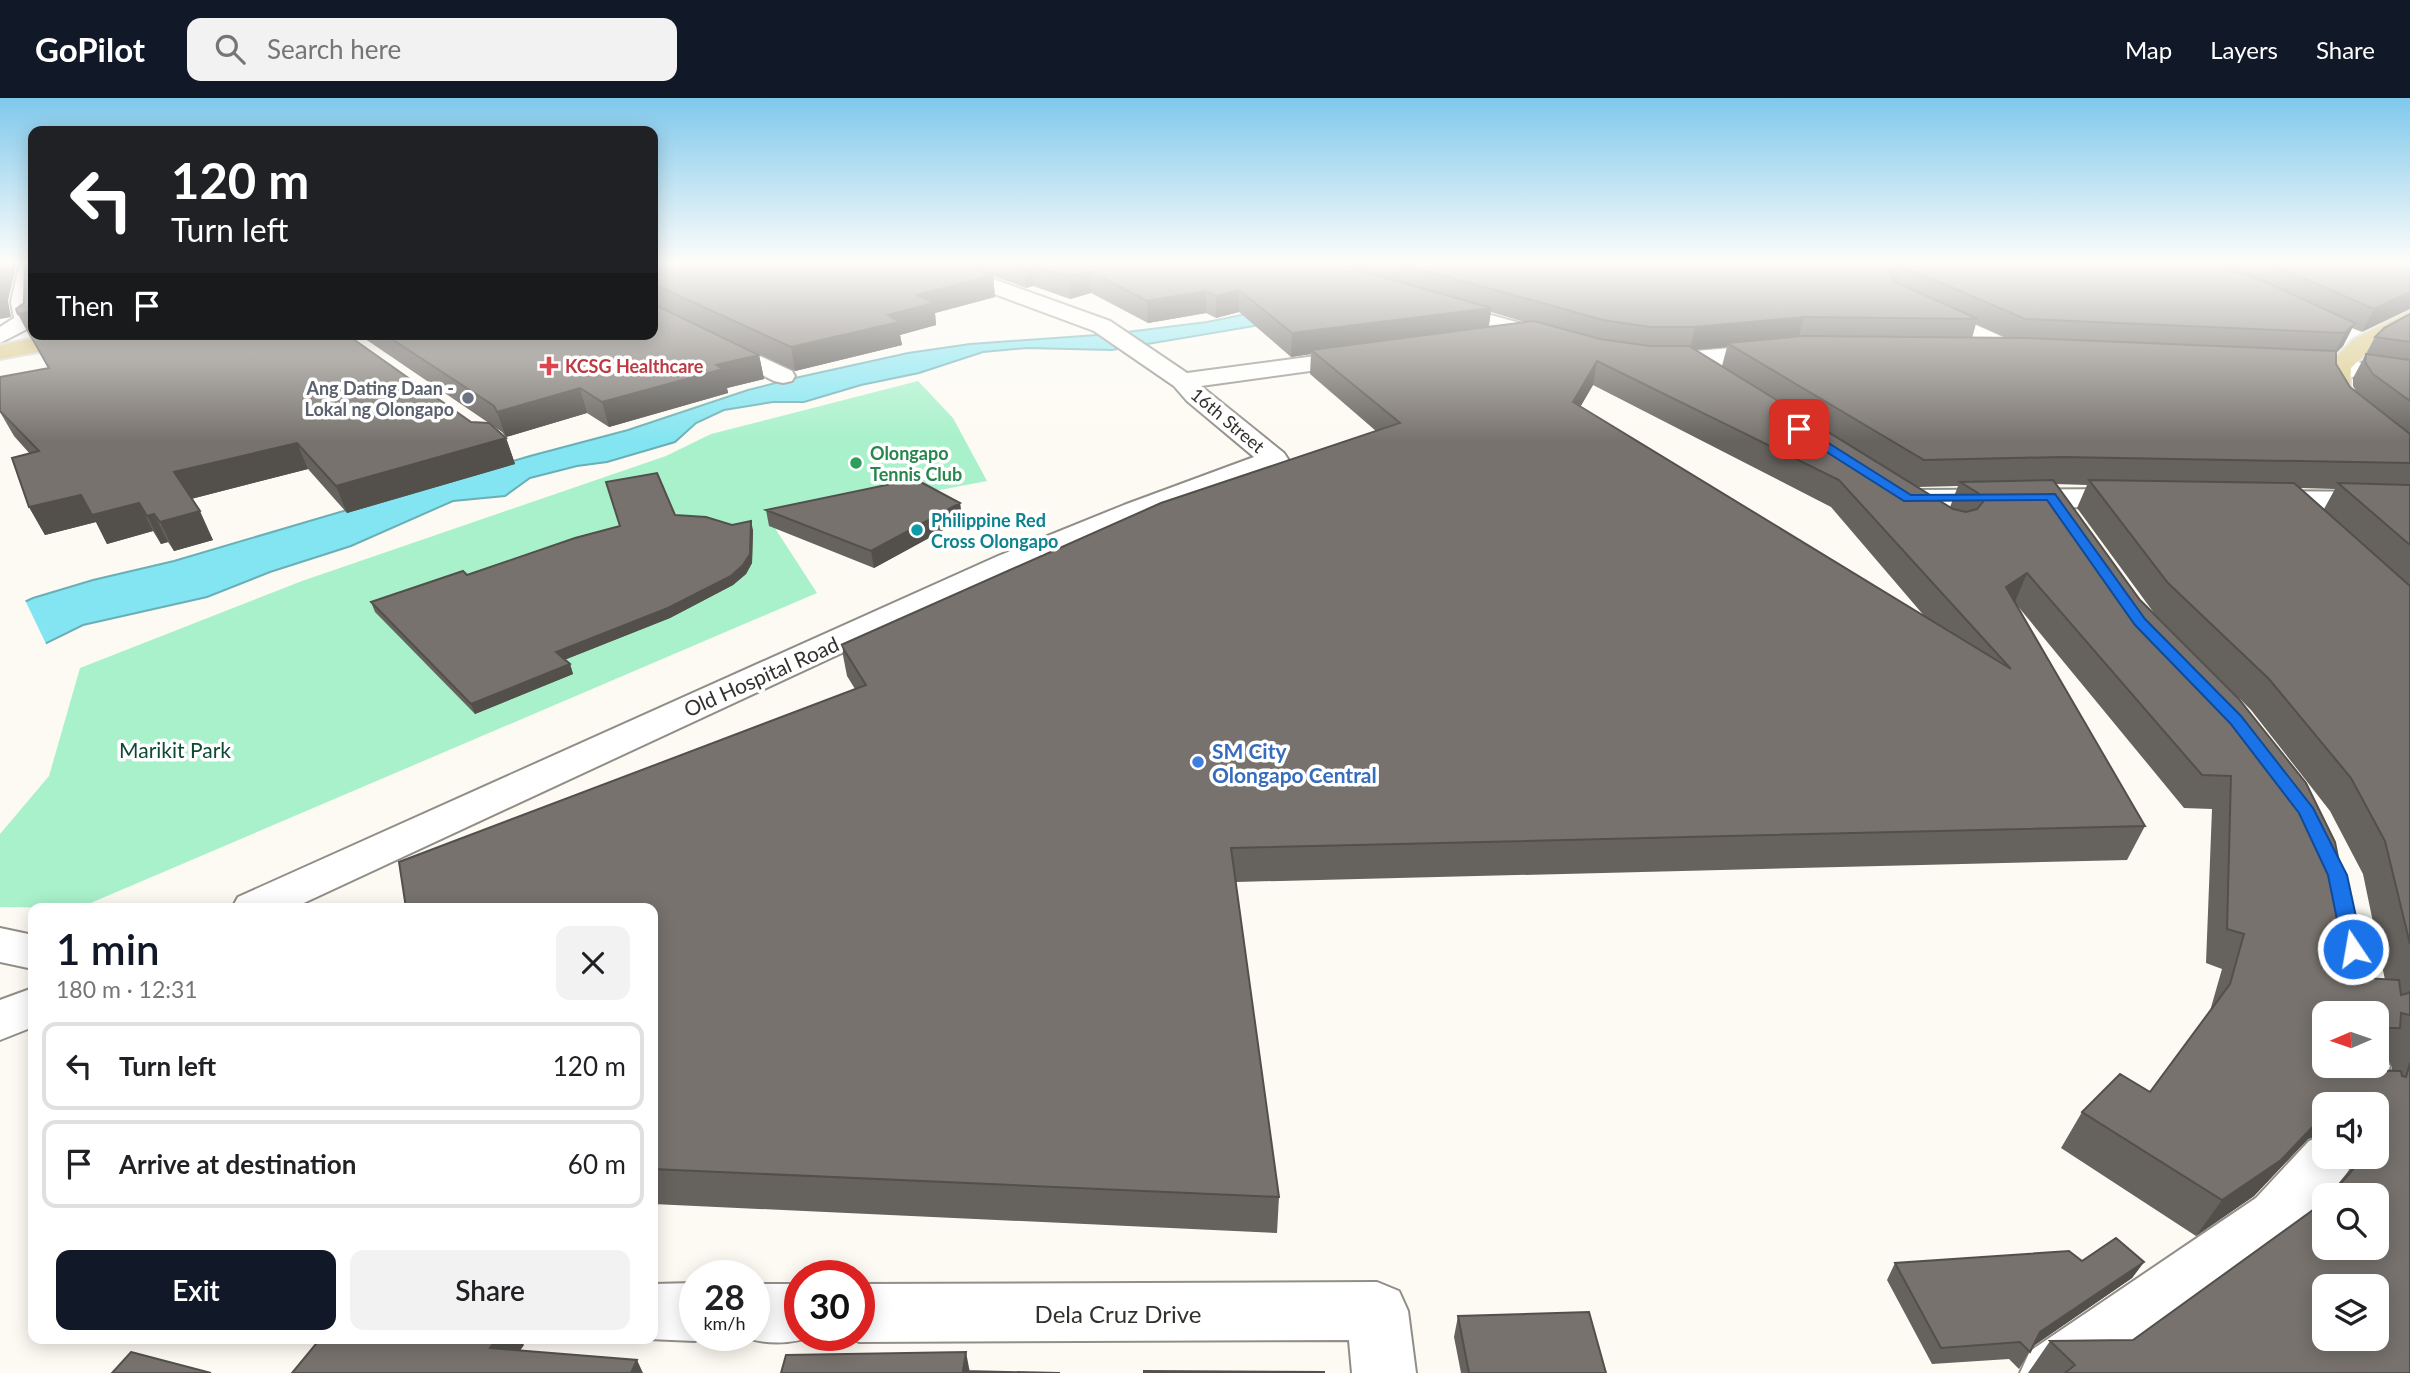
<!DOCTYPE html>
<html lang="en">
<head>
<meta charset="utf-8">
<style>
  :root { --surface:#fff; --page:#f2f2f2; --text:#202124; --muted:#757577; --line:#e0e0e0; --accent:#111827 }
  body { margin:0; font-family:Lato,sans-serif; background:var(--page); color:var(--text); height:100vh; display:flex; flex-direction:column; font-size:26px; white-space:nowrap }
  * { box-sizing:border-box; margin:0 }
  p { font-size:23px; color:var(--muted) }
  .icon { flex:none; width:38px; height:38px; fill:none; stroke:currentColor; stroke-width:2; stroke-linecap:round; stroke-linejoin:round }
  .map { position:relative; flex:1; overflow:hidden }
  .panel { position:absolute; left:28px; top:805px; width:630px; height:441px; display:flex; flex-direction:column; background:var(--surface); border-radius:14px; box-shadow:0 4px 18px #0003 }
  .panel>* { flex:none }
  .banner { position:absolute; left:28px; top:28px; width:630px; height:214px; border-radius:14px; box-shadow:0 4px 18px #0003; background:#202124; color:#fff; overflow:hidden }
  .needle { width:46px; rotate:268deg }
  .tools { position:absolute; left:2312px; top:903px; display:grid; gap:14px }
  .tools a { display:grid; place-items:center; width:77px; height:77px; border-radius:14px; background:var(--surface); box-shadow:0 4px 18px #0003; font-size:35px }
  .speed { position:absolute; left:679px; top:1162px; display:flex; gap:14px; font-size:35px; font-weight:700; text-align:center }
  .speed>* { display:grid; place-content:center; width:91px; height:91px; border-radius:50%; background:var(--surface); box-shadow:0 4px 18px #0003; line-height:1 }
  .speed small { font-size:18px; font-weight:400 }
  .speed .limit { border:10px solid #d22; background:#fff; color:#111 }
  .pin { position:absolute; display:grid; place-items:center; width:60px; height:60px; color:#fff; margin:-30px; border-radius:14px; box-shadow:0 4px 10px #0006 }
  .me { position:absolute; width:77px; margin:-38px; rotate:348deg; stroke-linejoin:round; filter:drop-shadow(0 0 5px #0008) }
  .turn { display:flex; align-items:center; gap:24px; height:147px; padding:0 28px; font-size:32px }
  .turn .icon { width:91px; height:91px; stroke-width:2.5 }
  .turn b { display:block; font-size:49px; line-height:60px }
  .then { display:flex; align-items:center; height:66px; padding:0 28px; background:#0003; gap:14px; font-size:26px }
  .round { display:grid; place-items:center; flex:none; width:74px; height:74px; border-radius:14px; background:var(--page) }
  .overview { display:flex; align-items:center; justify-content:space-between; height:119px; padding:0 28px }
  h1 { font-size:42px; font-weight:600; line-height:52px; color:var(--accent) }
  .action { display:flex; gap:14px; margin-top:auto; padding:14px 28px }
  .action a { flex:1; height:80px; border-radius:14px; background:var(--accent); color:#fff; font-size:28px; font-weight:600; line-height:80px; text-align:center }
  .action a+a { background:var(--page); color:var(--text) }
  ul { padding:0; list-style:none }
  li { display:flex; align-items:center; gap:21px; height:88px; margin:0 14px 10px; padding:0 14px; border:4px solid var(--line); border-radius:14px }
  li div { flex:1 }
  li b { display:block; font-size:26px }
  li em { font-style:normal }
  header { display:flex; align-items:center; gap:42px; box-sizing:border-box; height:98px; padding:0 35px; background:var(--accent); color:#fff }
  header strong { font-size:33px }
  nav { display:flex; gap:38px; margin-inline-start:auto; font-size:24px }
  .search { width:490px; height:63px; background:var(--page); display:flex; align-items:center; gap:18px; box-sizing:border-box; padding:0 24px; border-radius:14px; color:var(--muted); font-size:26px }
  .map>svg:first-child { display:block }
  .green { fill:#a8f1cb }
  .water { fill:#83e5f1; stroke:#6bafb6; stroke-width:2 }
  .pier { fill:#fdfaf3 }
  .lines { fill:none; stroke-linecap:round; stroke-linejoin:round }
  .minor-casing { stroke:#918e88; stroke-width:4 }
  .major-casing { stroke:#d6d6d5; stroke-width:4 }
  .minor { fill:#fff; fill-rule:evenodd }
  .major { fill:#d8c784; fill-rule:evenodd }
  .wall { fill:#66625e; fill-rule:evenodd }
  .shaded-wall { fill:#53504c }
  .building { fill:#77726d; stroke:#53504c; stroke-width:2; fill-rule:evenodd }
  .route { fill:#1a73e8; stroke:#114b97; stroke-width:2 }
  .health-dot { fill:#e0444e; stroke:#fff; stroke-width:2.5 }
  .worship-dot { fill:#6b7280; stroke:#fff; stroke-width:2.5 }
  .leisure-dot { fill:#2e9e5b; stroke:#fff; stroke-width:2.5 }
  .culture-dot { fill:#0f9aa8; stroke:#fff; stroke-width:2.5 }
  .shop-dot { fill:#3f7fe0; stroke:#fff; stroke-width:2.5 }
  .labels { text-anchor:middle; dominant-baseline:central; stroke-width:7; stroke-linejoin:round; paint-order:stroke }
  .far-health-label { font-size:18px; font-weight:bold; fill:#be3a42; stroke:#fff; text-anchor:start }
  .far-worship-label { font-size:18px; font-weight:bold; fill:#5b616d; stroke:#fff; text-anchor:end }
  .far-street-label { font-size:18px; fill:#32312e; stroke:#fff }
  .far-leisure-label { font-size:18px; font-weight:bold; fill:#27864d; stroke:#fff; text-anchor:start }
  .far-culture-label { font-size:18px; font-weight:bold; fill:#0d838f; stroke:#fff; text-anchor:start }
  .street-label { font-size:21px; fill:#32312e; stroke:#fff }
  .park-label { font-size:21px; fill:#0c4a31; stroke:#fff }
  .shop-label { font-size:21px; font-weight:bold; fill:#366cbe; stroke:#fff; text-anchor:start }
  .near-street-label { font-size:24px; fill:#32312e; stroke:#fff }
</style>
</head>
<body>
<header>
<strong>GoPilot</strong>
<div class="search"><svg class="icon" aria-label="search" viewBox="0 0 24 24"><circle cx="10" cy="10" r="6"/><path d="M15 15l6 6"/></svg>Search here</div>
<nav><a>Map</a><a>Layers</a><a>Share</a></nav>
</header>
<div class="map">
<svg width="2410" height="1275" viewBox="0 0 2410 1275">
  <rect width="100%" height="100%" fill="#fdfaf3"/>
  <path class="green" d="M918,283L953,320L987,383L771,424L817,495L79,810L0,809V736L49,678L80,570L302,483L666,358L711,336Z"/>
  <path class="water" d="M1256,214L1301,220L1112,252L1027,250L983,254L919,275L861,287L804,304H773L724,312L696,325L675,344L607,364L577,368L530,380L505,398L453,403L351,448L270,474L207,499L83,527L0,568V515L33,500L93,482L174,463L530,358L628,332L748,292L795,280L908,255L970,246L1111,236L1207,224Z"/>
  <path class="pier" d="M24,500L47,548L0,571V511Z"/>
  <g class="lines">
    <g class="minor-casing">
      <path id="minor" d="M20,164H33V228L0,245V229L14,220L11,204Z
        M916,164H946L1110,223L1187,275L1361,252L1369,254L1373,259L1369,264L1361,266L1201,288L1284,355L1288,361L1284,367L1144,419L1020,472L293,810H232L238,799L998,458L1124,407L1254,359L1187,303L1174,288L1094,233L919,168Z
        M1441,203L1559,236L1562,241L1559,246L1551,248L1433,214L1430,209L1433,204Z
        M1927,205L2025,249L2029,254L2025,259H2009L1919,217L1916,212L1919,207Z
        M653,208L792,273L795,278L792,283L783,285L774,283L653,223Z
        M1776,246L1784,248L1788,253L1784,258C1753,266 1680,275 1650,267L1646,262L1650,257Z
        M2298,258L2339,261L2410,273V287L2290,270L2286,265L2290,260Z
        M2134,391L2144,394L2149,400L2144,406L2134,409L1908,410L1898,407L1893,401L1898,395L1908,392Z
        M2260,393L2410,394V412L2260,411L2250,408L2245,402L2250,396Z
        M0,830L33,837V871L0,864Z
        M33,890V929L0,942V902Z
        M2376,952L2382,954L2390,968L2376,1012V1006H2327L2338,968H2376Z
        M2324,1037V1059H2356L2347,1075L2329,1097H2324V1103L2296,1136L2105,1275H2020L2030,1253L2256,1100L2309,1043Z
        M1377,1184L1399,1193L1408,1213L1416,1275H1352L1349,1242L859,1244L843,1237H859V1186Z
        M695,1185V1237H709L695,1243L648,1241H653V1186Z
        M754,1186H800V1237H816C792,1247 762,1247 738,1237H754Z"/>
    </g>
    <g class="major-casing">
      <path id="major" d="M2410,213V229L2370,251L2351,270L2350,289L2358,302L2410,343V365L2400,363L2339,312L2326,289L2327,268L2354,241Z
        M57,236H106L103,241L95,243L0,261V247Z"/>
    </g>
    <use href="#minor" class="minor"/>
    <use href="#major" class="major"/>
  </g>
  <path class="wall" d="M653,164H2410L2362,234L2352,230L2343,248L2336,255V266L2350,289L2356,293L2353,288V280L2375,239L2410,216V1275H2028L2050,1243L2133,1242L2376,1097H2329L2356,1064L2358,1059H2376V1006H2324V1035L2308,1041L2254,1098L2196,1138L2061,1050L2082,1014L2150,994L2210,913L2222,871L2206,865L2212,711L2184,710L2016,506L2145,728L2127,762L1236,784L1279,1099L1277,1135L653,1106V810L855,591L847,578L841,547L1376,333L1310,276L1311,256L1291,259L1239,214L1216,220L1206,215L1148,225L1091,195L1070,201L1033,188L1026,190L993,178L995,199L935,215L936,227L900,237L902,247L795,273L653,206ZM1491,214L1524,224L1489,228ZM1976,226L2007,240H1972ZM1727,249L1722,268L1696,252ZM1593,287L1831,409L1926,520L1580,309ZM2056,386L2087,387L2077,410L2154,515L2251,612L2330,713L2363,776L2385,882L2362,880ZM1958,388L1950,409L1918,389ZM2300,390L2335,391L2324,411ZM2324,915H2376V961L2383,952L2384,953L2392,969L2391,973L2352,972Z
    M24,205L33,236L471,324L506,340L515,366L347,415L308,371L191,401L213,442L174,453L168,444L161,446L153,433L107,446L96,424L45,437L29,409L30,356L14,338L0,314L48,270L16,211Z
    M358,236H653L759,257L764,281L727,290L728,295L609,329L587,315L506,339L502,334Z
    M960,405L962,422L874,470L769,428L766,412Z
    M675,417L753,432L752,465L746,476L733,487L670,520L564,562L570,566L573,576L475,616L375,514L371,504Z
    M2082,1163L2144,1164L2132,1180L2033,1248L2019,1271L2009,1261L1932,1266L1887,1182L1895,1165Z
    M1458,1218L1606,1275H1461L1454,1239Z"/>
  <path class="shaded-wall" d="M1,164H17L8,203L11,219L0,221V170Z
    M1032,167L1033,188L1026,190L1025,169Z
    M1902,168L1896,189L1889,175L1894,169Z
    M1090,173L1091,195L1070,201L1069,179Z
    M993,177L995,199L935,215L936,227L900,237L902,247L795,273L791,249L888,217L917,197Z
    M1239,192V214L1216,220V198Z
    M1206,193V215L1148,225L1147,203Z
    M2410,194V211L2362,234L2374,211Z
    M1491,210L1488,233L1311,252V256L1291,259L1292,235Z
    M33,213V236L30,239L18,216Z
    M1804,219L1798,242L1727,245V249L1690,252L1695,229Z
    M2355,225L2343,248L2333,258L2345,235Z
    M759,257L764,281L727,290L728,295L609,329L602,304L716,267Z
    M1597,263L1593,287L1568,330L1573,304Z
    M580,290L587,315L506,339L497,314Z
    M506,340L515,366L347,415L336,388Z
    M297,345L308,371L187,402L174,374Z
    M81,397L139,405L153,433L107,446L96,424L45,437L29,409Z
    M960,405L962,422L874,470L871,453Z
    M200,413L213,442L174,453L160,424Z
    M154,416L168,444L161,446L147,418Z
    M751,423L753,432L752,465L746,476L733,487L670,520L559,564L556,554Z
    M2027,475L2015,504L2006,489Z
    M570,566L573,576L475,616L471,606Z
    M2353,999L2347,1006H2334L2335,1005Z
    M2324,1017V1035L2308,1041L2254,1098L2196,1138L2222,1102Z
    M2144,1164L2132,1180L2029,1251L2040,1234Z
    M497,1241H521L524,1247L505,1275L490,1250Z
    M966,1254L970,1275L963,1273Z
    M637,1262L643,1275H631Z"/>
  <path class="building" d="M25,164H33V213L18,216L16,211L24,205Z
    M653,164H957L993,177L917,197L934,205L888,217L899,224L791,249L653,186Z
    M1012,164H1330L1491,210L1292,235L1239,192L1216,198L1206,193L1147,203L1090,173L1069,179L1032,167L1025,169Z
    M1394,164H2203L2263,183L2355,225L2345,235L2025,221L1902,168L1894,169L1889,175L1893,183L1978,221L1804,219L1695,229H1650L1603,222Z
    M2268,164H2410V194L2374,211Z
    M653,206L759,257L716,267L723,271L602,304L580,290L497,314L494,308L384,236H653Z
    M2410,216V244L2375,239L2384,230Z
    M1534,223L1600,241L1649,248H1689L1953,411L1966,414L1977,411L1983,404L1978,395L1960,384L2053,382L2140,502L2238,600L2306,685L2335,744L2362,880L2399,882L2401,897L2409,895L2410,893V917L2401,915L2400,930H2376V915H2324V968H2353L2352,972L2401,973L2402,978L2406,979L2410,965V1275H2065L2075,1267L2050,1243L2133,1242L2324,1104V1150H2376V1097H2331L2355,1069V1064L2360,1063L2363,1059H2376V1043L2387,1023L2376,1022V1006H2353V999L2334,1006H2324V1017L2281,1062L2222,1102L2082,1014L2120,976L2150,994L2230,886L2244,836L2227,831L2231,678L2202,677L2027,475L2006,489L2145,728L1231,750L1279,1099L653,1071V810H406L399,764L866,587L841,547L1161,405L1400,325L1311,252ZM1597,263L1839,382L2011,571L1573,304ZM2324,1188H2376V1241H2324Z
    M33,232V236H346L471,324L489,325L506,340L336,388L297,345L174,374L200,413L160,424L154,416L147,418L139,405L92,417L81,397L29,409L12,360L39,353L0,313V279L49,270L28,233Z
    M1804,238L2026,240L2336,253V266L2350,289L2410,336V365L2062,359L1924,362L1727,245Z
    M2366,256L2410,262V303L2373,276L2365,264Z
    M657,375L675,417L706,419L732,427L751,423L750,456L743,467L731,478L668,510L556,554L570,566L471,606L371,504L463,473L467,477L575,440L620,428L606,384Z
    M915,381L960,405L871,453L766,412Z
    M2089,382L2294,385L2410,488V846L2385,743L2351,680L2269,581L2168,485Z
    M2338,385L2410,387V447Z
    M2116,1140L2144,1164L2040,1234L2030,1254L2020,1244L1941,1250L1895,1165L2069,1153L2082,1163Z
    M1589,1214L1606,1275H1469L1458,1218Z
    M320,1241H497L490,1250L637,1262L631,1275H292Z
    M131,1254L211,1275H112Z
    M966,1254L963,1273L1060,1275H781L786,1257Z
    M1144,1273L1324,1274V1275H1144Z"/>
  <linearGradient id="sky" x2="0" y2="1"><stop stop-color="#7fc8ec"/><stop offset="0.48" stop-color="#fefdfa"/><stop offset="1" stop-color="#fefdfa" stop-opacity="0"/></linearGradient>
  <rect width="2410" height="343" fill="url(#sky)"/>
  <path class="route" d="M1795,329H1803L1911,397L2055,396L2145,521L2241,618L2313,710L2347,777L2363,851L2360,856H2346L2343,851L2328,777L2299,715L2230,625L2135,527L2047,402L1904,403L1795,334Z"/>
  <path class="health-dot" d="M545.5 257.5h7v7h7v7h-7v7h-7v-7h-7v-7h7z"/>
  <circle class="worship-dot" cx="468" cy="300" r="7"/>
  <circle class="leisure-dot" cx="856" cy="365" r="7"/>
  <circle class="culture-dot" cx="917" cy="432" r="7"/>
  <circle class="shop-dot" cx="1198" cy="664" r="7"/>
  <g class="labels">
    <g class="far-health-label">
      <text x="565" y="268">KCSG Healthcare</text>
    </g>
    <g class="far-worship-label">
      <text x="454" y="290">Ang Dating Daan -<tspan x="454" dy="21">Lokal ng Olongapo</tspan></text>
    </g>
    <g class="far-street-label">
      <text transform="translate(1228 322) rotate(40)">16th Street</text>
    </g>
    <g class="far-leisure-label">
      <text x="870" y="355">Olongapo<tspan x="870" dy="21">Tennis Club</tspan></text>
    </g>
    <g class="far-culture-label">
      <text x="931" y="422">Philippine Red<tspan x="931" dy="21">Cross Olongapo</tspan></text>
    </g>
    <g class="street-label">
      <text transform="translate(761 578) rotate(-24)">Old Hospital Road</text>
    </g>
    <g class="park-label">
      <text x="175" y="651">Marikit Park</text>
    </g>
    <g class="shop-label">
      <text x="1212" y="652">SM City<tspan x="1212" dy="24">Olongapo Central</tspan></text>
    </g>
    <g class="near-street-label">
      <text x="1118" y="1215">Dela Cruz Drive</text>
    </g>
  </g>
</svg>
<div class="tools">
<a><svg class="needle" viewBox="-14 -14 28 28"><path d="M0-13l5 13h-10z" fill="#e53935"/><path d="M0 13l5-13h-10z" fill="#757577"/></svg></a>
<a><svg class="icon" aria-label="sound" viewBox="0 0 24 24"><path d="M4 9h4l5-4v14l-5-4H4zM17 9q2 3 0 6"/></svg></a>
<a><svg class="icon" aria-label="search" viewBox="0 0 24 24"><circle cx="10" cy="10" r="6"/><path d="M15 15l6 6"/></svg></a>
<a><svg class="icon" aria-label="layers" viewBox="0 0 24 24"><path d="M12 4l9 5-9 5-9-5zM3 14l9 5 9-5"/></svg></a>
</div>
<div class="speed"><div>28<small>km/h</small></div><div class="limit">30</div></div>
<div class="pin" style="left:1799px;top:331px;background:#d93025"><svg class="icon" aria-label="arrive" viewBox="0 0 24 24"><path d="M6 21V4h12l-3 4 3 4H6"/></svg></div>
<svg class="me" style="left:2353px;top:851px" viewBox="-20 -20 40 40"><circle r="17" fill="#1a73e8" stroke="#fff" stroke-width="3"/><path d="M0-11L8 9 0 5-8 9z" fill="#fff"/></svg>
<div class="banner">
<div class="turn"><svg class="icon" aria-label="left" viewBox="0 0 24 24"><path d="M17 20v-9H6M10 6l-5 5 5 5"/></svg><div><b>120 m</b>Turn left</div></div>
<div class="then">Then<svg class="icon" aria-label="arrive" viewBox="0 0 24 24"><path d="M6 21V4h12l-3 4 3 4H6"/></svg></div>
</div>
<section class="panel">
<div class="overview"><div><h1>1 min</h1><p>180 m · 12:31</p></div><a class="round"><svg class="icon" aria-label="close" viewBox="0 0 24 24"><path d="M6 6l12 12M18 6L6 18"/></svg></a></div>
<ul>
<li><svg class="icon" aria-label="left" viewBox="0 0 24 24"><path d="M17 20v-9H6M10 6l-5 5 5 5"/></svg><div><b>Turn left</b></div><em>120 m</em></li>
<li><svg class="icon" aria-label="arrive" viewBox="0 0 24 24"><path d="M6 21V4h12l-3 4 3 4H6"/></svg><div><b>Arrive at destination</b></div><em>60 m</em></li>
</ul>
<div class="action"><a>Exit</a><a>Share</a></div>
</section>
</div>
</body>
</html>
